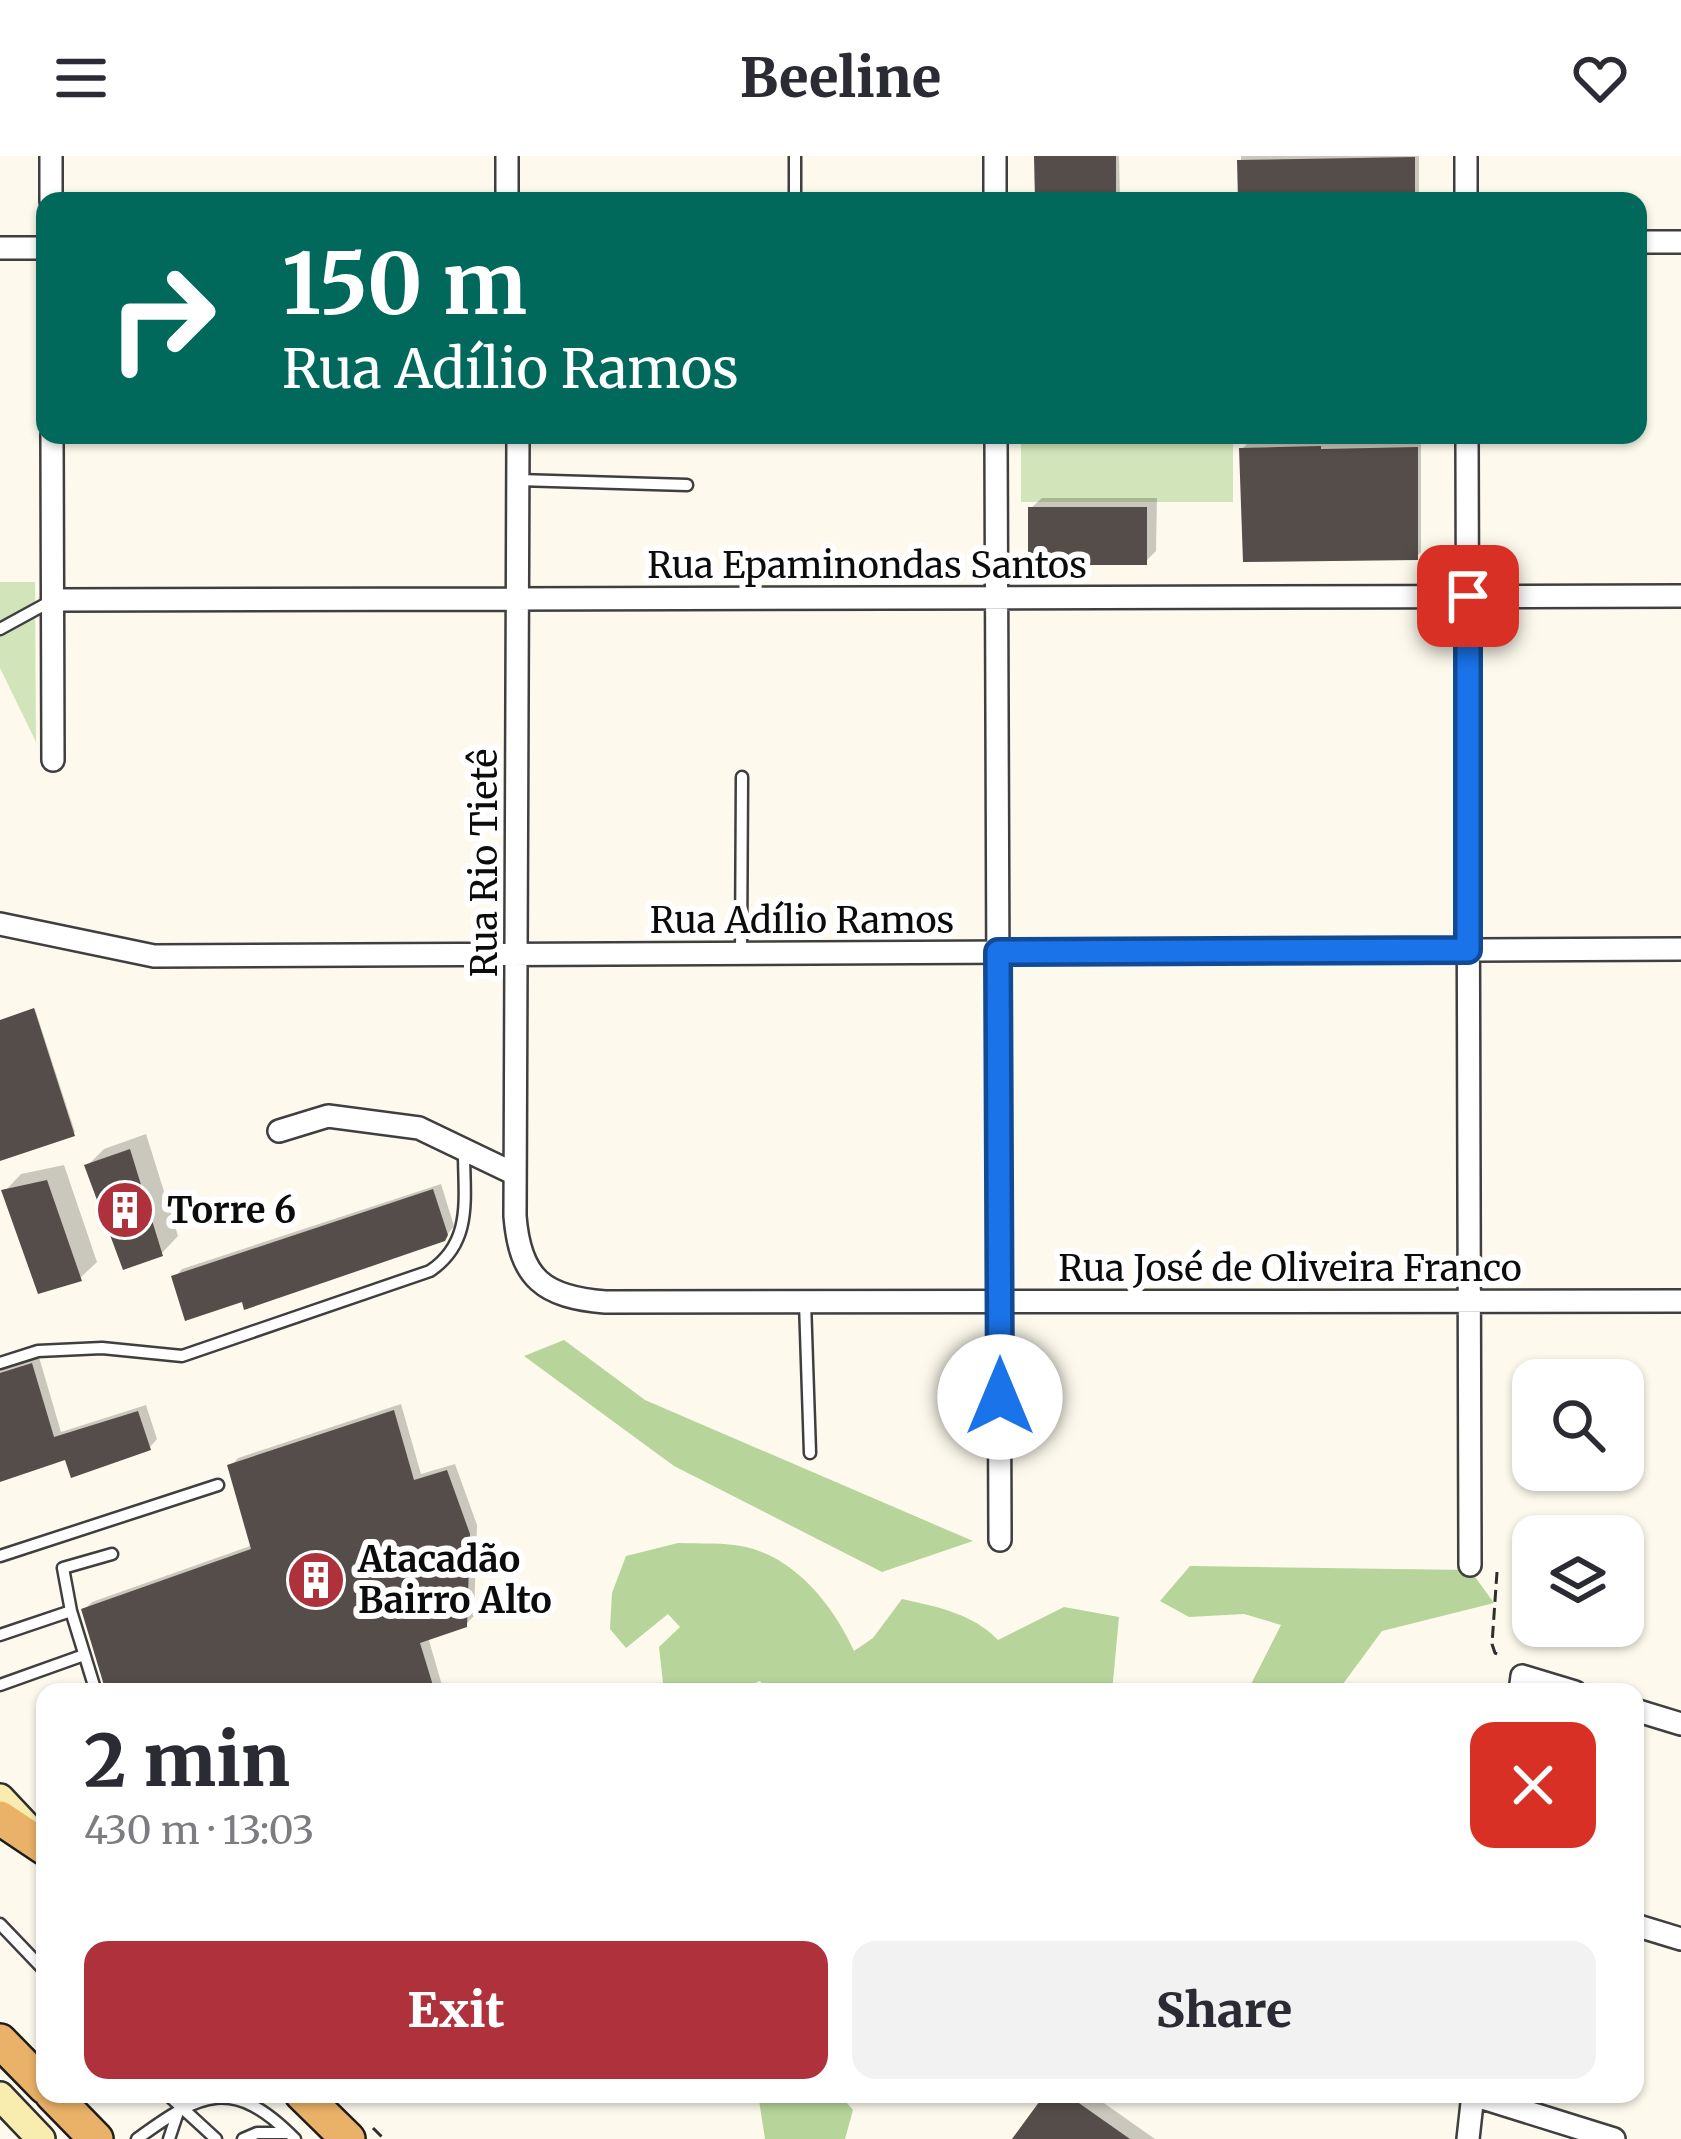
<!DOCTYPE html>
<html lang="en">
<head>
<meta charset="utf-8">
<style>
  :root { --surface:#fff; --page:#f2f2f3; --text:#2b2b33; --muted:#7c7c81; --accent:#af313c }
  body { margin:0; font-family:Merriweather,serif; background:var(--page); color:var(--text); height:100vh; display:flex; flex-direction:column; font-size:45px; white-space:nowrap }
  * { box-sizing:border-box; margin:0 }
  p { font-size:39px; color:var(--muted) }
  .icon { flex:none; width:66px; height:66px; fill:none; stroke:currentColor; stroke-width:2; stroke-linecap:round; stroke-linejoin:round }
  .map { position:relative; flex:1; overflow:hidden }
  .sheet { position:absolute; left:36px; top:1527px; width:1608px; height:420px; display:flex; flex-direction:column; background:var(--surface); border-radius:24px; box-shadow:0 3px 9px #0004 }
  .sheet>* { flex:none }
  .banner { position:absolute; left:36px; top:36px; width:1611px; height:252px; border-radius:24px; box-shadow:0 3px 9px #0004; background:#00695c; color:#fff; overflow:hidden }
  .buttons { position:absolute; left:1512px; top:1203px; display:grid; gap:24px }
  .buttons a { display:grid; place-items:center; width:132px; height:132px; border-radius:24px; background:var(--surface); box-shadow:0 3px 9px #0004; font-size:60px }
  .pin { position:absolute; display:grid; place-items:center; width:102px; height:102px; color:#fff; margin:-51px; border-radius:24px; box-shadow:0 6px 18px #0006 }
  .me { position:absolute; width:132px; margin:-66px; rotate:0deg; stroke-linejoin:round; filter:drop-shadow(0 0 9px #0008) }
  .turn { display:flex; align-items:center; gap:42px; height:252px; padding:0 48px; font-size:54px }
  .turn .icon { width:156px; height:156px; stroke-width:2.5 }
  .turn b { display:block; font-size:84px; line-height:102px }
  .round { display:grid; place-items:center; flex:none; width:126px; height:126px; border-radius:24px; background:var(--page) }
  .summary { display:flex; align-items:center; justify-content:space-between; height:204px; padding:0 48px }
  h1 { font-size:72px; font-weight:800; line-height:90px }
  .button { display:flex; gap:24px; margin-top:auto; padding:24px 48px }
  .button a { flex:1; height:138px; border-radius:24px; background:var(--accent); color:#fff; font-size:48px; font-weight:800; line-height:138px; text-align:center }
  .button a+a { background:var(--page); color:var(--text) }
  header { display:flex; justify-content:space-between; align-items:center; height:156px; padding:0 48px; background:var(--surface); font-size:54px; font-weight:800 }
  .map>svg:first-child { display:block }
  .green { fill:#d2e5ba }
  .forest { fill:#b7d49b }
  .shadow { fill:#0003 }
  .building { fill:#544d4a }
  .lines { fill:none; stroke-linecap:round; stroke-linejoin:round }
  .service-casing { stroke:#3f3f3f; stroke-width:15 }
  .minor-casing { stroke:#3f3f3f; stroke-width:26 }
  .secondary-casing { stroke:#2e2e2e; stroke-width:32 }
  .trunk-casing { stroke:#1d1d1d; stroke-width:38 }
  .path { stroke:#2e2e2e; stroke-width:3; stroke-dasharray:12 6; stroke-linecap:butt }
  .service { stroke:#fff; stroke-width:10 }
  .minor { stroke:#fff; stroke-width:21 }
  .secondary { stroke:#f8edae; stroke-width:27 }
  .trunk { stroke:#eab268; stroke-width:33 }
  .route-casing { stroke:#114b97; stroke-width:30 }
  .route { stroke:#1a73e8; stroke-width:21 }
  .labels { text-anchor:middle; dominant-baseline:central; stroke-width:12; stroke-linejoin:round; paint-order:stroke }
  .street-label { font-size:36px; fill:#0c0c0c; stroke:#fff }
  .poi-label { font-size:36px; font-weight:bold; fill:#0c0c0c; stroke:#fff; text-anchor:start }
</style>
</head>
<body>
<header><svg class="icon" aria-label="menu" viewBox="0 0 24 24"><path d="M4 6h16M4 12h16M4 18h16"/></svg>Beeline<svg class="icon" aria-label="heart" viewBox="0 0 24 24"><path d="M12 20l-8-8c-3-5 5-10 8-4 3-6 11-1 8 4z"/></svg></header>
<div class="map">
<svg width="1681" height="1983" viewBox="0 0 1681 1983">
  <rect width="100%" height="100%" fill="#fdfaed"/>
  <path class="green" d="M1021,279H1233V346H1021Z
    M0,426H35L36,586L0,512Z"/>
  <path class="forest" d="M564,1184L645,1244L973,1385L882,1416L674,1310L524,1200Z
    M678,1387C699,1388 725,1386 746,1391C797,1403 834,1451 854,1495L873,1482L902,1443C937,1451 972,1457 998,1484L1064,1451L1119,1461L1112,1536H769L760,1525L732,1536H664L659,1491L680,1471L668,1458L626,1492L610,1473L612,1437L626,1400Z
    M1190,1410L1470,1414L1494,1447L1382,1475L1337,1536H1247L1281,1469L1244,1458L1189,1461L1160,1445Z
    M758,1938H839L853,1954L845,1983H765Z"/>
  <path class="shadow" d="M1037,0H1119L1120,42L1117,45H1038Z
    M1241,0H1419V45H1241Z
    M1247,288H1421V396L1416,401L1242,293Z
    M1042,342H1157L1156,395L1145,406L1031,352Z
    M35,853L75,976L0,1002V865Z
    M146,978L178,1080L162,1097L88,1009L104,993Z
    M64,1009L97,1106L80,1122L5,1035L21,1018Z
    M441,1028L454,1070L444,1083L243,1143L175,1121L182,1113Z
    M39,1201L61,1276L146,1249L157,1283L150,1291L67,1301L0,1322V1210Z
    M401,1248L421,1318L455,1308L477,1369L474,1460L466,1468L428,1481L444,1536H108L84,1454L92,1446L253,1389L231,1310L238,1302Z
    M1048,1938H1091L1155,1983H1016Z"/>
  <path class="building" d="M1034,0H1116V45H1035Z
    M1415,1V45H1238L1237,4Z
    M1321,290V293L1418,291V404L1243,406L1239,292Z
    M1028,351H1147V409H1028Z
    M34,852L75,980L0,1005V864Z
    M130,993L163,1100L123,1114L84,1009Z
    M47,1024L82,1125L38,1138L1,1034Z
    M433,1033L448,1079L445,1085L244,1154L242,1146L185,1165L171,1120Z
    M32,1207L54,1281L138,1255L151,1294L71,1322L65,1304L0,1326V1217Z
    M394,1254L414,1324L447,1314L470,1378L467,1471L420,1487L435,1536H106L81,1453L251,1393L227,1309Z
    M1045,1938H1066L1130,1983H1012Z"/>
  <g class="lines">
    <g class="service-casing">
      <path id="service" d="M795,0V45
        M518,324L687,329
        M0,473L53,444
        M741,798L742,621
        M805,1146L810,1297
        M0,1207L38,1195L102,1192L182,1200L430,1115C473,1086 464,1043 464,996
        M0,1400L218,1329
        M0,1479L71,1455
        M0,1529L84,1499
        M96,1536L71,1455L63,1412L112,1398
        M0,1768L45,1815
        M167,1938L216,1983
        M137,1983C201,1936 233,1920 295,1983
        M169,1983L179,1953
        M243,1983L257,1977H288"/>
    </g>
    <g class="minor-casing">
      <path id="minor" d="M51,0V45
        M995,0V45
        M1466,0V45
        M507,45V0
        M1638,86H1681
        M0,92H45
        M52,279L53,604
        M518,279L515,1060C520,1123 544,1141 605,1146L1681,1145
        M996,279L1000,1384
        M1467,279L1470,1409
        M53,444L1681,440
        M0,768L154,800L1681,793
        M279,975L328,960L419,972L515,1018
        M1520,1536L1522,1520L1575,1536
        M1635,1554L1681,1568
        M1635,1769L1681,1783
        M1473,1939L1614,1983
        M1468,1983L1473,1938"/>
    </g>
    <g class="secondary-casing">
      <path id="secondary" d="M0,1642L30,1674
        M0,1940L41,1983"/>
    </g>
    <g class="trunk-casing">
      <path id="trunk" d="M0,1662L45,1692
        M0,1885L45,1931
        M52,1938L96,1983
        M302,1938L348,1983"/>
    </g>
    <path class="path" d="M1497,1416L1492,1488L1495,1497L1502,1500
      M373,1972L384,1983"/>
    <use href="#service" class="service"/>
    <use href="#minor" class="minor"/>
    <use href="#secondary" class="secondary"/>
    <use href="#trunk" class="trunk"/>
  </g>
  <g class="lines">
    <g class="route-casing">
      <path id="route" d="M1000,1241L998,796L1468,794V440"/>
    </g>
    <use href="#route" class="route"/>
  </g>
  <defs>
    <g id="building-disc" transform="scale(3)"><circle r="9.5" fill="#af313c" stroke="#fff"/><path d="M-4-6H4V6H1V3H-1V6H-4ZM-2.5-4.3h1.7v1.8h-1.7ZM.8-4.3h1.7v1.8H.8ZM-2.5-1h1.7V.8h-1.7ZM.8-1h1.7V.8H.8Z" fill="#fff"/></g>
  </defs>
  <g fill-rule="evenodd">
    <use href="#building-disc" x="125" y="1054"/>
    <use href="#building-disc" x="316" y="1424"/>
  </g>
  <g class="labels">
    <g class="street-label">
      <text x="867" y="409">Rua Epaminondas Santos</text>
      <text transform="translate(484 707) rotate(-90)">Rua Rio Tietê</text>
      <text x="802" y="764">Rua Adílio Ramos</text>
      <text x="1290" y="1112">Rua José de Oliveira Franco</text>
    </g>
    <g class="poi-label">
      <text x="167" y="1054">Torre 6</text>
      <text x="358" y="1403">Atacadão<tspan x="358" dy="41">Bairro Alto</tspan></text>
    </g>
  </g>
</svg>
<div class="buttons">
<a><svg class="icon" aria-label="search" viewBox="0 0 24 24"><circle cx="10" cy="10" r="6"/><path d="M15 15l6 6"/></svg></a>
<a><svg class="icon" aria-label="layers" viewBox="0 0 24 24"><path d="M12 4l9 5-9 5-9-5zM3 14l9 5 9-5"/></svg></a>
</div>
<div class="pin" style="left:1468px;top:440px;background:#d93025"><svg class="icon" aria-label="arrive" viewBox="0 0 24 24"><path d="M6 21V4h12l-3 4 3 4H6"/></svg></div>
<svg class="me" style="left:1000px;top:1241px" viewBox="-20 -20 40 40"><circle r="19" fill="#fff"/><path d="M0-13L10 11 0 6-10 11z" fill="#1a73e8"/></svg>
<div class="banner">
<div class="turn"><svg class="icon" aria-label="right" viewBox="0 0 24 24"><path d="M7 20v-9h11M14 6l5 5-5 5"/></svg><div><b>150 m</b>Rua Adílio Ramos</div></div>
</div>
<section class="sheet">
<div class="summary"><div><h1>2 min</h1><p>430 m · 13:03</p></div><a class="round" style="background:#d93025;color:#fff"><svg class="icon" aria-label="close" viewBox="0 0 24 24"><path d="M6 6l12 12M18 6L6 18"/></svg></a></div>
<div class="button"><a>Exit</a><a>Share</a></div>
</section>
</div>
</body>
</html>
